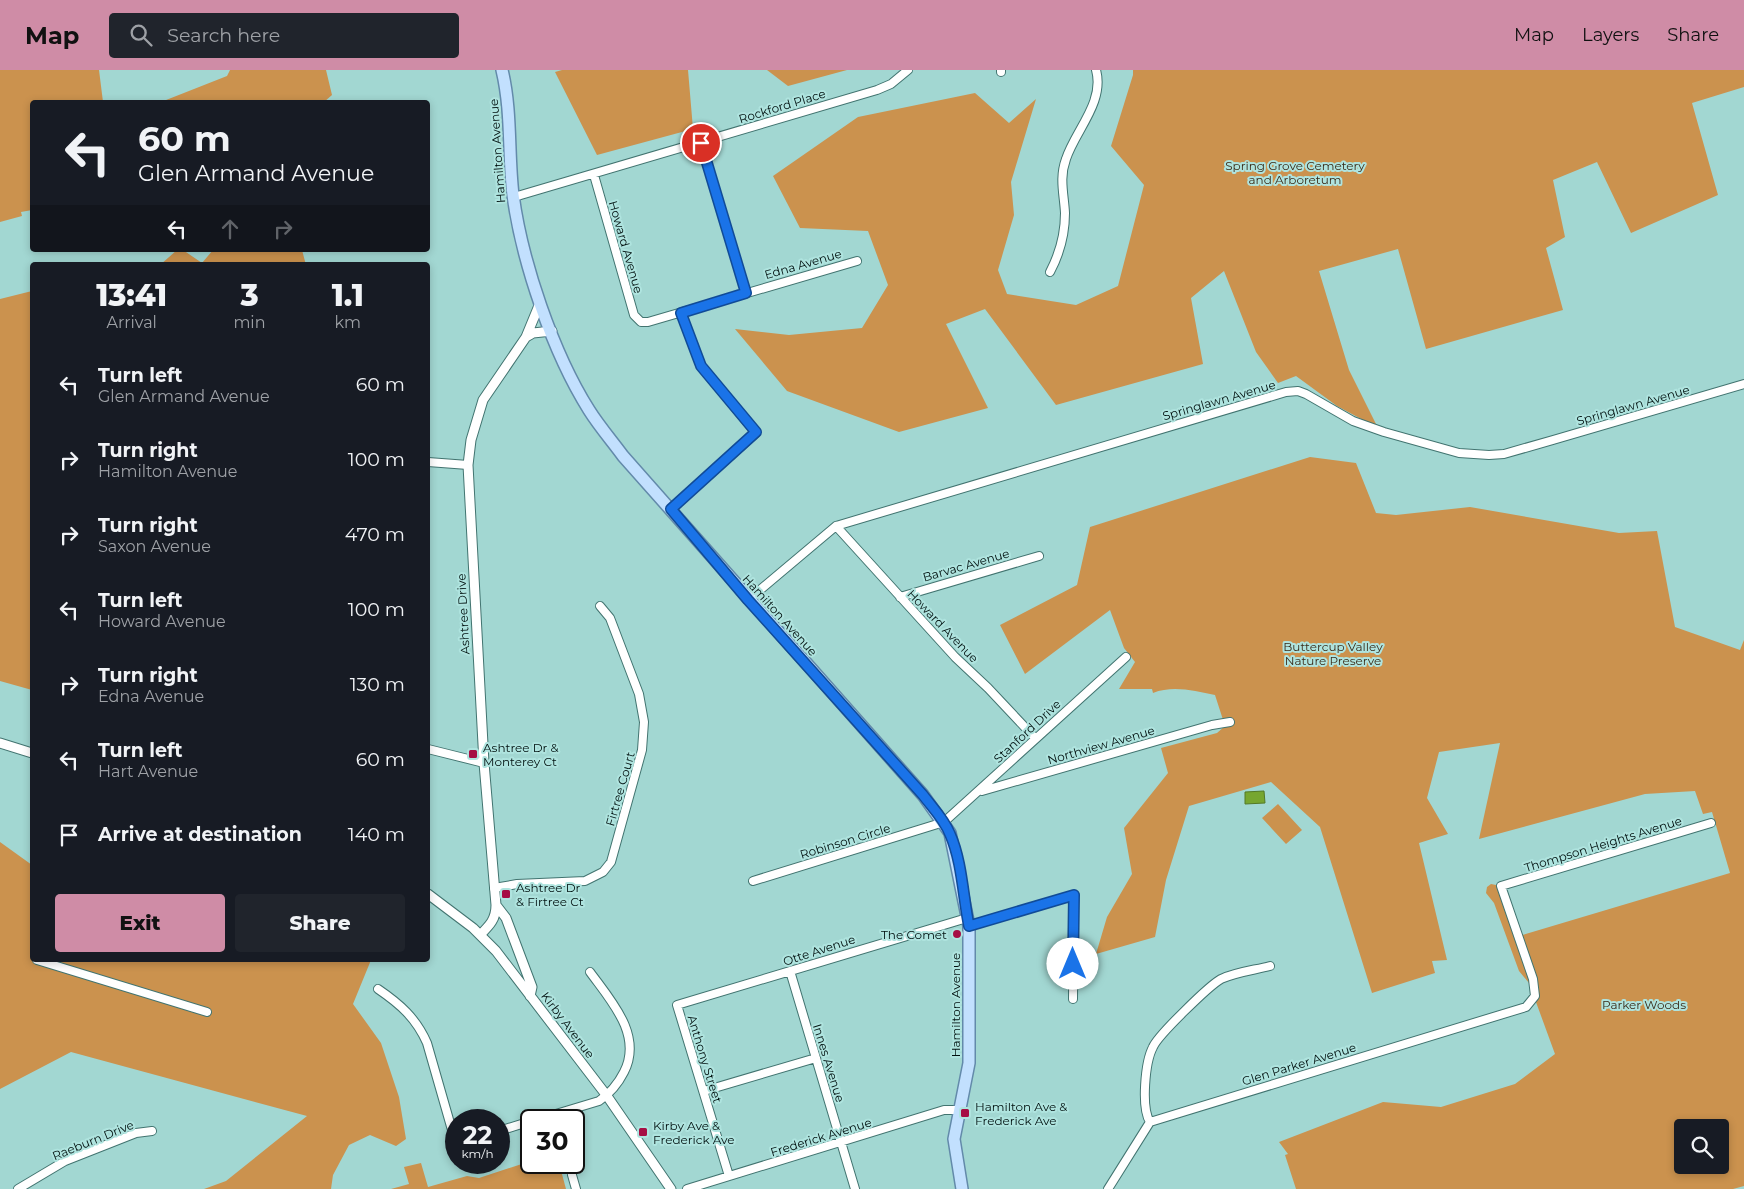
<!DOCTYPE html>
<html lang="en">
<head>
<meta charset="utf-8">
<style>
  :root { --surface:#171b24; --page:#20242c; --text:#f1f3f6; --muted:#9ea1a6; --accent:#cf8ca6 }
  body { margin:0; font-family:Montserrat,sans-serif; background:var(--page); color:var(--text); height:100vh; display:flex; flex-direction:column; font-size:19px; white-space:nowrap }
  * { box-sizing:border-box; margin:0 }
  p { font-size:16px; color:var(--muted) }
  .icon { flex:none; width:28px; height:28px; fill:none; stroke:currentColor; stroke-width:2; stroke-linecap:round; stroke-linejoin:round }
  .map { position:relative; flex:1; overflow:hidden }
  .panel { position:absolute; left:30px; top:192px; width:400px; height:700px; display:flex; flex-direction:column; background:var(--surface); border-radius:5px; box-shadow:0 2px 8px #0003 }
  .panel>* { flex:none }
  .top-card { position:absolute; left:30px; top:30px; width:400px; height:152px; border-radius:5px; box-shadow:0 2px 8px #0003; background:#171b24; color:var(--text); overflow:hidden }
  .buttons { position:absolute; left:1674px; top:1049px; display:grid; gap:10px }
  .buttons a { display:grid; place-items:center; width:55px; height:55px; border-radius:5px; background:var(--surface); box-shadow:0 2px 8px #0003; font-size:25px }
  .speed { position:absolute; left:445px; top:1039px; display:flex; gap:10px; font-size:25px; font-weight:700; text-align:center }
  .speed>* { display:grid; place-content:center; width:65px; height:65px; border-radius:50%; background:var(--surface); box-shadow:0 2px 8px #0003; line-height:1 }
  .speed small { font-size:12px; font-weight:400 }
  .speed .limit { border:2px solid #111; border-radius:8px; background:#fff; color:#111 }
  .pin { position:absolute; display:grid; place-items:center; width:42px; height:42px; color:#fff; margin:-21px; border:2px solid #fff; border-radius:50%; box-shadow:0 1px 5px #0007 }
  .me { position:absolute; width:55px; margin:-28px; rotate:0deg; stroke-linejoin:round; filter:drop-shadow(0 0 4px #0008) }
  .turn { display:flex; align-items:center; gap:18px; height:105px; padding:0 25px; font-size:22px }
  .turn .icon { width:65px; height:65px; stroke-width:2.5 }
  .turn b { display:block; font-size:35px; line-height:42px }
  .lanes { display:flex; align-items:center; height:48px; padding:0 25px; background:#0003; justify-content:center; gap:25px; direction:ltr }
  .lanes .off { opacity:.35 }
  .eta { display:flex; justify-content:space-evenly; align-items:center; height:85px; text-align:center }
  .eta b { font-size:30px; font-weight:800; line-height:35px }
  .cta { display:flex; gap:10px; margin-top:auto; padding:10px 25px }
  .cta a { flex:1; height:58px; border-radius:5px; background:var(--accent); color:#111; font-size:20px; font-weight:800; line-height:58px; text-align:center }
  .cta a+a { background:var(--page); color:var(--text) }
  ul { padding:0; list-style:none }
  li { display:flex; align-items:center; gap:15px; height:75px; padding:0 25px }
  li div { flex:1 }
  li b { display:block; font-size:19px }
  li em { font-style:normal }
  header { display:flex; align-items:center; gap:30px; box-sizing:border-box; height:70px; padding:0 25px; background:var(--accent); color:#111 }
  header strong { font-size:24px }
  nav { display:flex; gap:28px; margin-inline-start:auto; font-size:18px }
  .search { width:350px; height:45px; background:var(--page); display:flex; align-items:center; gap:12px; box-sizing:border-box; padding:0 18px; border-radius:5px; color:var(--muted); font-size:19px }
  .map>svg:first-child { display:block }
  .green { fill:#cb924e; fill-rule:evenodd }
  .water { fill:#76a630; stroke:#537926 }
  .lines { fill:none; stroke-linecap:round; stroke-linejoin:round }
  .minor-casing { stroke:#427470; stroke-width:10 }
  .tertiary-casing { stroke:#427470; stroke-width:11 }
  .primary-casing { stroke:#638aaa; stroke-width:14 }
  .minor { stroke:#fff; stroke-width:8 }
  .tertiary { stroke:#fff; stroke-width:9 }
  .primary { stroke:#c2e0fe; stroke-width:11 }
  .route-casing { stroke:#114b97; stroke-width:12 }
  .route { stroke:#1a73e8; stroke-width:9 }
  .poi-dot { fill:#a60e44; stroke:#afe4df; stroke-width:2 }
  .labels { text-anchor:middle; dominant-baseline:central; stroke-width:4; stroke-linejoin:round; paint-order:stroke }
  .street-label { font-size:12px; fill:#00100f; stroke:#afe4df }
  .park-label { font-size:12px; fill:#3a2b19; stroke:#afe4df }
  .poi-label { font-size:12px; fill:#00100f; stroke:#afe4df; text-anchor:start }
</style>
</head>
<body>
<header>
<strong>Map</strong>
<div class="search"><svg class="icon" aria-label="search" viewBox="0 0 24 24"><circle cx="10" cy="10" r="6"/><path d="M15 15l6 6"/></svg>Search here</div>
<nav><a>Map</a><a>Layers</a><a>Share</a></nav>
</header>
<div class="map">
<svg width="1744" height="1119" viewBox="0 0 1744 1119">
  <rect width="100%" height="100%" fill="#a2d7d2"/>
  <path class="green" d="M0,0H99L103,32H32V140L21,142L22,146L0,152Z
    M230,0H326L332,25L324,32H161L227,6Z
    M562,0H688L693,59L597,85L555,2Z
    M767,0H847L788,16Z
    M1133,0H1744V17L1692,33L1718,125L1631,163L1597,92L1553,110L1565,167L1546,178L1563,240L1426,279L1398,179L1319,201L1349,300L1378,358L1337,336L1296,306L1278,313L1256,282L1224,201L1191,228L1203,294L1056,335L985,239L946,254L988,338L899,362L787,321L735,259L789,265L862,258L888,215L868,161L800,158L773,106L858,47L975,23L1009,53L1036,29L1011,112L1014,145L998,200L1007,224L1076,235L1118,216L1144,115L1111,76L1133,5Z
    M177,180H183L202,193L213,180H302L306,195H160Z
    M32,221V620L0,611V229Z
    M1310,387L1356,393L1376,443L1396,445L1470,437L1619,463L1657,461L1675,557L1740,580L1744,570V1116L1733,1119H1296L1285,1085L1288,1084L1279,1072L1383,1032L1441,1037L1515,1014L1555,984L1529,913L1519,901L1494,833L1486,823L1487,817L1491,814L1501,816L1519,866L1730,803L1712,742L1703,744L1695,721L1645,724L1479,769L1500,673L1439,682L1427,728L1448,764L1419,773L1447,890L1432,891L1435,903L1372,923L1320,757L1271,712L1189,736L1166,810L1155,867L1096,884L1107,847L1132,804L1124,758L1168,703L1161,678L1217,663L1225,656L1215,625C1195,621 1173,615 1153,623L1152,619H1119L1135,592L1124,578L1110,540L1025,604L1000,555L1077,515L1090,457ZM1682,1058H1720V1095H1682Z
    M1278,734L1302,760L1286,774L1262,748Z
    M0,772L32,795V890H371L353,934L381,973L399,1027L406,1069L396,1076L370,1065L349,1075L333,1105L331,1119H204L226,1111L307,1046L71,982L0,1019Z
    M531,1091L559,1093L566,1119H391L409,1114L404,1097L421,1093L428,1117L467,1106L479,1108Z"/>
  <path class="water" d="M1264,721L1265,733L1245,734V722Z"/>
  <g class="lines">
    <g class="minor-casing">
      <path id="minor" d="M1001,0V2
        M701,73L746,223
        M594,105L634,245L641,252H648L857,191
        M514,127L877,20L891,14L908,0
        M1050,202C1059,185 1065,163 1065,143C1064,124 1059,108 1066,89C1075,61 1105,32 1096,0
        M428,392L468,395
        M671,439L756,363L701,296L681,243
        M836,456L955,587L988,618L1035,668
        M900,527L1039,486
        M748,530L836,456L1286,322L1298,321L1306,324L1353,351L1384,362L1459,383L1489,385L1504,384L1553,370L1744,314
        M428,679L484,693
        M982,721L1212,655L1230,652
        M753,811L944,752L1126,587
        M494,818L517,814L585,811L603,802L611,792L642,680L644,652L639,624L610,548L600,536
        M969,856L1074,825L1073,929
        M37,890L207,942
        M790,901L855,1119
        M378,919C400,934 416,948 427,973L456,1074
        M704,1021L816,988
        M536,1050L599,1031C609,1024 618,1014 624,1002C643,965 611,931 590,902
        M1150,1052C1141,1038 1145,992 1153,977C1158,965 1210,915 1221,909C1236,902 1255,900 1270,896
        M499,1061L531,1051
        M572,1105L576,1119
        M729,1106L677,935L967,848
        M18,1119L65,1091L136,1063L152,1061
        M687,1119L944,1040H960
        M1108,1119L1150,1052L1526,937L1535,926L1533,909L1501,816L1711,753"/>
    </g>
    <g class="tertiary-casing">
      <path id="tertiary" d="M526,267L533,263L552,261
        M0,673L32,683
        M428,824L473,858L496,881L607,1026L671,1119
        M496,835L506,848L532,917L530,926
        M480,865C490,855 496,849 496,835L484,693L468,395L471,370L483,330L526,267L540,233"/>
    </g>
    <g class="primary-casing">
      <path id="primary" d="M502,0C512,42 508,83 513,125C522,192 553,283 589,340C599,356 612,371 623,386L923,725L950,763L969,856V993L954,1069L962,1119"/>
    </g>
    <use href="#minor" class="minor"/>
    <use href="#tertiary" class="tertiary"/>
    <use href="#primary" class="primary"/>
  </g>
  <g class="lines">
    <g class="route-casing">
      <path id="route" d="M701,73L746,223L681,243L701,296L756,362L671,439L748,530L923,725C932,737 944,749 950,764C962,791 963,826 969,856L1074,825L1073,894"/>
    </g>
    <use href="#route" class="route"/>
  </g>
  <g class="poi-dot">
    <rect x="468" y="679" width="10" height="10" rx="2.5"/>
    <rect x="501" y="819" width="10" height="10" rx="2.5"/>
    <circle cx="957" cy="864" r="5"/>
    <rect x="960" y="1038" width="10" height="10" rx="2.5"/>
    <rect x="638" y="1057" width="10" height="10" rx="2.5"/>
  </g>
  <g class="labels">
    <g class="street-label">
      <text transform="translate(782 36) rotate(-17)">Rockford Place</text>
      <text transform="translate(497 81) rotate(-94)">Hamilton Avenue</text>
      <text transform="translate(626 177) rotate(74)">Howard Avenue</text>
      <text transform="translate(803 194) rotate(-16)">Edna Avenue</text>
      <text transform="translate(1219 330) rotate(-16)">Springlawn Avenue</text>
      <text transform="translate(1633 335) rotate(-16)">Springlawn Avenue</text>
      <text transform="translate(966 495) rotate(-16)">Barvac Avenue</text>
      <text transform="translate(463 544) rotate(-93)">Ashtree Drive</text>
      <text transform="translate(780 545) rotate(48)">Hamilton Avenue</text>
      <text transform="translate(943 556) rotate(46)">Howard Avenue</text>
      <text transform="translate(1027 661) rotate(-43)">Stanford Drive</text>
      <text transform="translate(1101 675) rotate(-16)">Northview Avenue</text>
      <text transform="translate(620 719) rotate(-74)">Firtree Court</text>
      <text transform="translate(845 771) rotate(-17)">Robinson Circle</text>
      <text transform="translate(1603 774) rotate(-17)">Thompson Heights Avenue</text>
      <text transform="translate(819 880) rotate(-18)">Otte Avenue</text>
      <text transform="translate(955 935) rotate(-90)">Hamilton Avenue</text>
      <text transform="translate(568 955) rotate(53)">Kirby Avenue</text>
      <text transform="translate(705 989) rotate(73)">Anthony Street</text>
      <text transform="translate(829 993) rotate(73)">Innes Avenue</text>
      <text transform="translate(1299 994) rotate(-17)">Glen Parker Avenue</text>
      <text transform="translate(821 1067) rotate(-17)">Frederick Avenue</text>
      <text transform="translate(93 1070) rotate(-22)">Raeburn Drive</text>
    </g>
    <g class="park-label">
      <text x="1295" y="95">Spring Grove Cemetery<tspan x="1295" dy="14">and Arboretum</tspan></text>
      <text x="1333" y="576">Buttercup Valley<tspan x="1333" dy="14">Nature Preserve</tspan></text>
      <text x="1644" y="934">Parker Woods</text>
    </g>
    <g class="poi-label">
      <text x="483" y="677">Ashtree Dr &amp;<tspan x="483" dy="14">Monterey Ct</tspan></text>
      <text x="516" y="817">Ashtree Dr<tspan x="516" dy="14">&amp; Firtree Ct</tspan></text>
      <text x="947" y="864" text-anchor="end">The Comet</text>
      <text x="975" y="1036">Hamilton Ave &amp;<tspan x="975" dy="14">Frederick Ave</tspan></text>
      <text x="653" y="1055">Kirby Ave &amp;<tspan x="653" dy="14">Frederick Ave</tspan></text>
    </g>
  </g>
</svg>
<div class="buttons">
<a><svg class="icon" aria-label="search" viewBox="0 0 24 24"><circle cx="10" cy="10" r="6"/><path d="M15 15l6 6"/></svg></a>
</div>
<div class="speed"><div>22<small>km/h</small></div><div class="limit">30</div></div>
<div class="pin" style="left:701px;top:73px;background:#d93025"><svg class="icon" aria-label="arrive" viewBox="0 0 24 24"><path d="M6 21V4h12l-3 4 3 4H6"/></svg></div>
<svg class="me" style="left:1073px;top:894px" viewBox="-20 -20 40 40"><circle r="19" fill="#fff"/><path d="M0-13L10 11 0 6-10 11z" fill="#1a73e8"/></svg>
<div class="top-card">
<div class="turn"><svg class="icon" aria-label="left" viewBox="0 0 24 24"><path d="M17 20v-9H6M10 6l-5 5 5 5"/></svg><div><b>60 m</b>Glen Armand Avenue</div></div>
<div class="lanes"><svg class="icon" aria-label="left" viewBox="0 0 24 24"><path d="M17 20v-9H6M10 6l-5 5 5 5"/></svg><svg class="icon off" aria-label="ahead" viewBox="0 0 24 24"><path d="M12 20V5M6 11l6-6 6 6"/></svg><svg class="icon off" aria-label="right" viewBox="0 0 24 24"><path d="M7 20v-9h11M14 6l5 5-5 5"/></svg></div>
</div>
<section class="panel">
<div class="eta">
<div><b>13:41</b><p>Arrival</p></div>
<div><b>3</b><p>min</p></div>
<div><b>1.1</b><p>km</p></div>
</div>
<ul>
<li><svg class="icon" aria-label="left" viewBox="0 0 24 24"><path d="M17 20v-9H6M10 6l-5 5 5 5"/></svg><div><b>Turn left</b><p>Glen Armand Avenue</p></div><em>60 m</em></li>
<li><svg class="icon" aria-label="right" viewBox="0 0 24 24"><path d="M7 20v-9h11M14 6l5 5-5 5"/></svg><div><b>Turn right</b><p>Hamilton Avenue</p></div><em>100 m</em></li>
<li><svg class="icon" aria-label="right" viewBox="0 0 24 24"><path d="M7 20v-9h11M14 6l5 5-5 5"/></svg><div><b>Turn right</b><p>Saxon Avenue</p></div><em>470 m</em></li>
<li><svg class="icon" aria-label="left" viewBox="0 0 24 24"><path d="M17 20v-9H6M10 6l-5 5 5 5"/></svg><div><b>Turn left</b><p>Howard Avenue</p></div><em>100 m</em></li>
<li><svg class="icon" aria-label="right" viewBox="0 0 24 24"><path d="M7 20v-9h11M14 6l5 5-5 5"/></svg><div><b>Turn right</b><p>Edna Avenue</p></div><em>130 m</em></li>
<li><svg class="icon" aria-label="left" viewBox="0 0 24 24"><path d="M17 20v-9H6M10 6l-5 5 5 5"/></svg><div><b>Turn left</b><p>Hart Avenue</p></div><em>60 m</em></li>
<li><svg class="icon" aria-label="arrive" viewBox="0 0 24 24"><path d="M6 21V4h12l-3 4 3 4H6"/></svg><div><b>Arrive at destination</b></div><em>140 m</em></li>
</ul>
<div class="cta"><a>Exit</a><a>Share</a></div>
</section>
</div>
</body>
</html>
